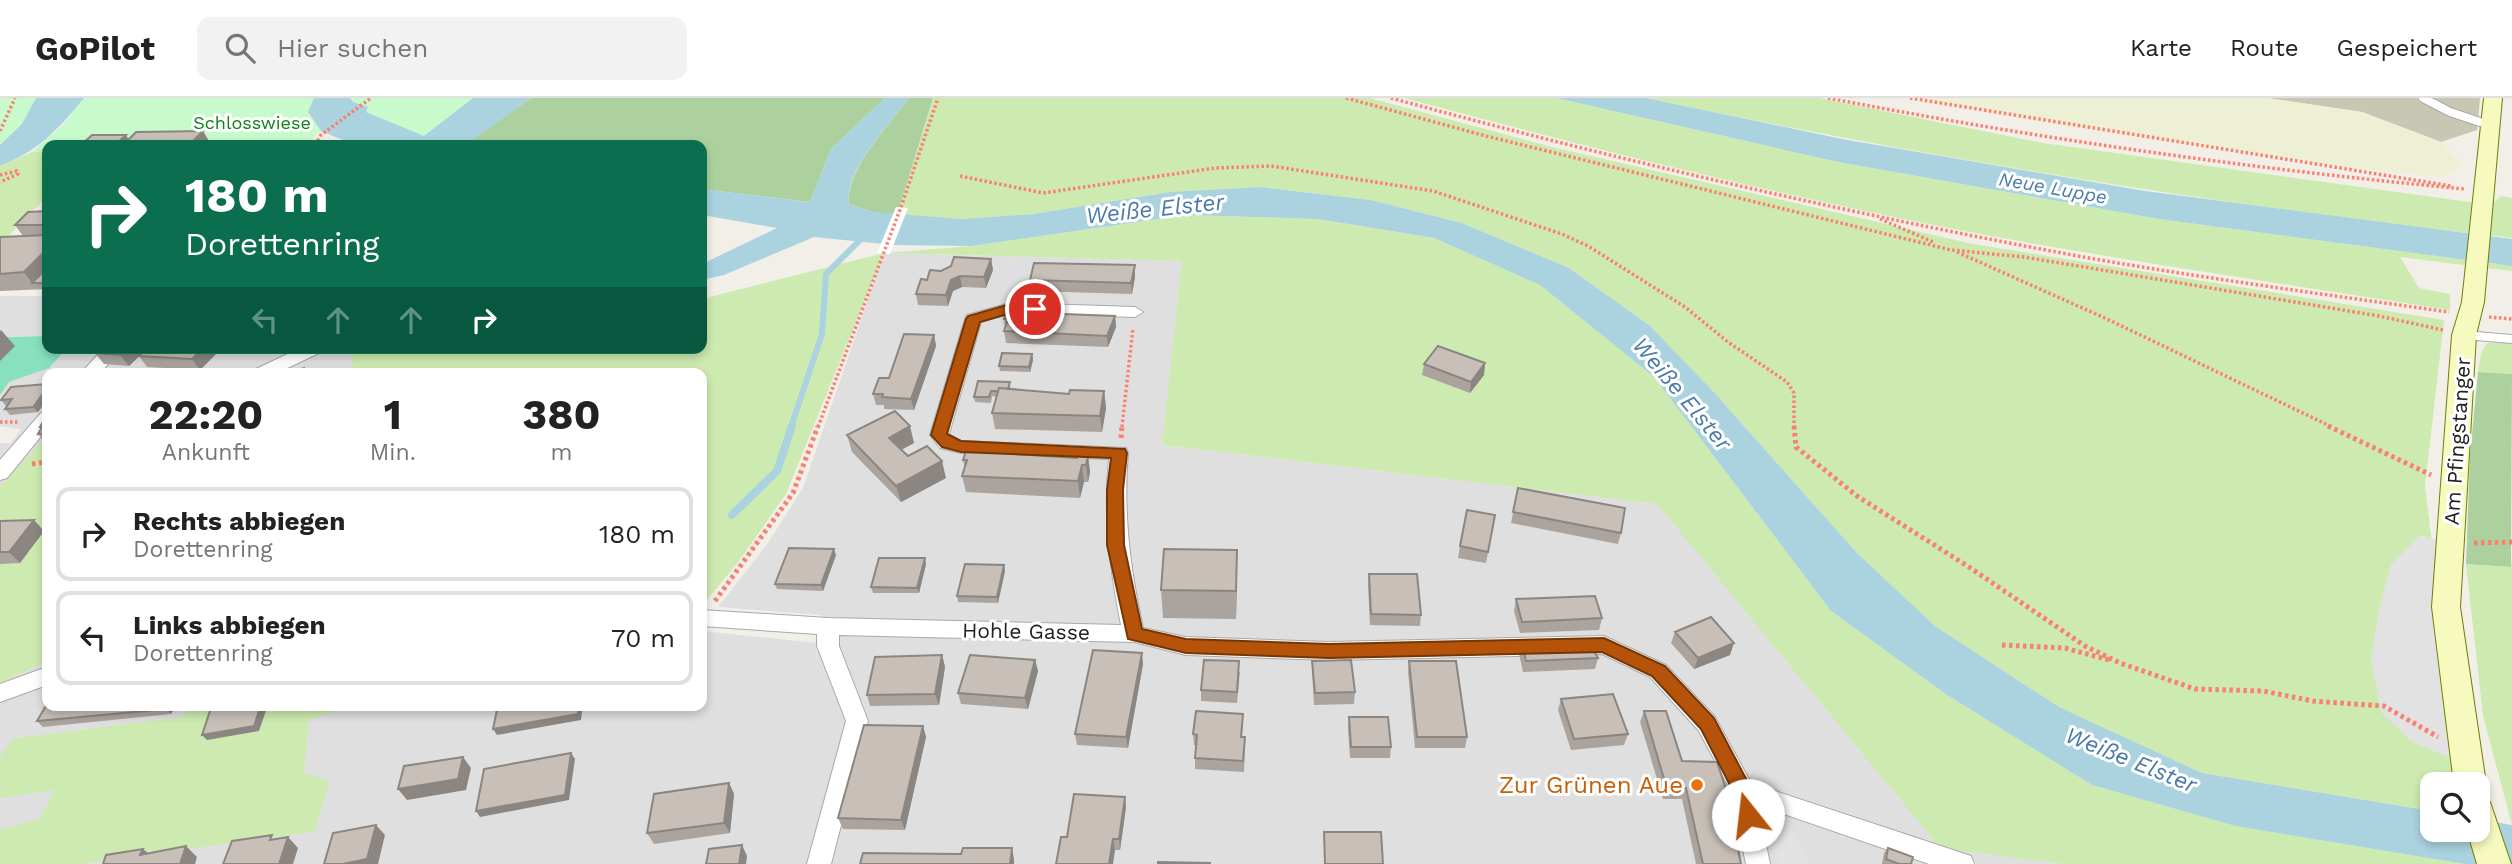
<!DOCTYPE html>
<html lang="de">
<head>
<meta charset="utf-8">
<style>
  :root { --surface:#fff; --page:#f2f2f2; --text:#222; --muted:#767676; --line:#e0e0e0 }
  body { margin:0; font-family:"Work Sans",sans-serif; background:var(--page); color:var(--text); height:100vh; display:flex; flex-direction:column; font-size:26px; white-space:nowrap }
  * { box-sizing:border-box; margin:0 }
  p { font-size:23px; color:var(--muted) }
  .icon { flex:none; width:38px; height:38px; fill:none; stroke:currentColor; stroke-width:2; stroke-linecap:round; stroke-linejoin:round }
  .map { position:relative; flex:1; overflow:hidden }
  .drawer { position:absolute; left:42px; top:270px; width:665px; height:343px; display:flex; flex-direction:column; background:var(--surface); border-radius:14px; box-shadow:0 4px 10px #0003 }
  .drawer>* { flex:none }
  .hud { position:absolute; left:42px; top:42px; width:665px; height:214px; border-radius:14px; box-shadow:0 4px 10px #0003; background:#0b6e4f; color:#fff; overflow:hidden }
  .fabs { position:absolute; left:2420px; top:674px; display:grid; gap:14px }
  .fabs a { display:grid; place-items:center; width:70px; height:70px; border-radius:14px; background:var(--surface); box-shadow:0 4px 10px #0003; font-size:35px }
  .pin { position:absolute; display:grid; place-items:center; width:60px; height:60px; color:#fff; margin:-30px; border:4px solid #fff; border-radius:50%; box-shadow:0 2px 7px #0007 }
  .me { position:absolute; width:77px; margin:-38px; rotate:344deg; stroke-linejoin:round; filter:drop-shadow(0 0 5px #0008) }
  .turn { display:flex; align-items:center; gap:24px; height:147px; padding:0 28px; font-size:32px }
  .turn .icon { width:91px; height:91px; stroke-width:2.5 }
  .turn b { display:block; font-size:49px; line-height:60px }
  .lanes { display:flex; align-items:center; height:66px; padding:0 28px; background:#0003; justify-content:center; gap:35px; direction:ltr }
  .lanes .off { opacity:.35 }
  .eta { display:flex; justify-content:space-evenly; align-items:center; height:119px; text-align:center }
  .eta b { font-size:42px; font-weight:700; line-height:49px }
  ul { padding:0; list-style:none }
  li { display:flex; align-items:center; gap:21px; height:94px; margin:0 14px 10px; padding:0 14px; border:4px solid var(--line); border-radius:14px }
  li div { flex:1 }
  li b { display:block; font-size:26px }
  li em { font-style:normal }
  header { display:flex; align-items:center; gap:42px; box-sizing:border-box; height:98px; padding:0 35px; background:var(--surface); border-bottom:2px solid var(--line) }
  header strong { font-size:33px }
  nav { display:flex; gap:38px; margin-inline-start:auto; font-size:24px }
  .search { width:490px; height:63px; background:var(--page); display:flex; align-items:center; gap:18px; box-sizing:border-box; padding:0 24px; border-radius:14px; color:var(--muted); font-size:26px }
  .map>svg:first-child { display:block }
  .residential { fill:#e0dfdf }
  .construction { fill:#c7c7b4 }
  .farmland { fill:#eef0d5 }
  .grass { fill:#cdebb0 }
  .forest { fill:#add19e }
  .park { fill:#c8facc }
  .pitch { fill:#88e0be }
  .parking { fill:#e2e2e2 }
  .water { fill:#aad3df }
  .pier { fill:#fff }
  .lines { fill:none; stroke-linecap:round; stroke-linejoin:round }
  .stream-far1 { stroke:#aad3df; stroke-width:6 }
  .stream { stroke:#aad3df; stroke-width:8 }
  .lane-casing { stroke:#a9a9a9; stroke-width:10 }
  .street-casing { stroke:#a9a9a9; stroke-width:2 }
  .secondary-casing { stroke:#707d05; stroke-width:2 }
  .path-far1 { stroke:#fa8072; stroke-width:3.5; stroke-dasharray:2.5 2.5; stroke-linecap:butt }
  .path { stroke:#fa8072; stroke-width:5; stroke-dasharray:3.5 3.5; stroke-linecap:butt }
  .lane { stroke:#fff; stroke-width:8 }
  .street { fill:#fff; fill-rule:evenodd }
  .secondary { fill:#f7fabf; fill-rule:evenodd }
  .wall { fill:#aba49e }
  .shaded-wall { fill:#8b8681 }
  .building { fill:#c7bfb8; stroke:#8b8681; stroke-width:2 }
  .route { fill:#b45309; stroke:#753606; stroke-width:2 }
  .food-dot { fill:#e8710a; stroke:#fff; stroke-width:2.5 }
  .labels { text-anchor:middle; dominant-baseline:central; stroke-width:6; stroke-linejoin:round; paint-order:stroke }
  .far-park-label { font-size:18px; fill:#0c8416; stroke:#fff }
  .far-water-label { font-size:19px; font-style:italic; fill:#4a7aab; stroke:#fff }
  .street-label { font-size:21px; fill:#222; stroke:#fff }
  .water-label { font-size:23px; font-style:italic; fill:#4a7aab; stroke:#fff }
  .near-food-label { font-size:24px; fill:#c56008; stroke:#fff; text-anchor:end }
</style>
</head>
<body>
<header>
<strong>GoPilot</strong>
<div class="search"><svg class="icon" aria-label="search" viewBox="0 0 24 24"><circle cx="10" cy="10" r="6"/><path d="M15 15l6 6"/></svg>Hier suchen</div>
<nav><a>Karte</a><a>Route</a><a>Gespeichert</a></nav>
</header>
<div class="map">
<svg width="2512" height="766" viewBox="0 0 2512 766">
  <rect width="100%" height="100%" fill="#f2efe9"/>
  <path class="residential" d="M884,155L1183,163L1162,347L1658,406L1940,749L2063,766H0V345H11L21,331L0,328V297L9,284L49,269L67,250H350L353,275H47V607H702V533L817,545L816,561L822,517L718,509L766,448L803,390Z
    M0,198H47V238H0Z"/>
  <path class="construction" d="M2267,0H2480L2477,32L2441,44L2362,14Z"/>
  <path class="farmland" d="M1911,0H2267L2362,14L2441,44L2463,67L2442,79L2340,69L2054,26Z"/>
  <path class="grass" d="M933,0H1370L1556,50L1973,146L2444,222L2425,388L2461,686H2432V713L2202,675L2059,609L1935,528L1857,455L1711,291L1649,227L1569,170L1462,125L1371,102L1260,89L1170,94L1033,116L961,121L897,117Z
    M1404,0H1556L1838,64L2159,121L2512,168V173L2400,159L2419,190L2450,196V212C2316,191 2181,171 2047,148C1830,111 1616,57 1404,0Z
    M1646,0H1819L2043,45L2491,107L2501,98L2512,100V140C2219,107 1935,61 1646,0Z
    M47,53V98L0,147V68L32,54Z
    M1187,117L1318,121L1434,140L1540,187L1654,279L1831,513L1947,597L2092,687L2235,728L2465,766H2063L1940,750L1657,406L1162,347L1182,163L884,155L786,396L739,463L702,508V275H353L350,250H702V201L884,155L971,148Z
    M2487,245H2512V276L2478,274L2481,255Z
    M47,337V563L0,585V389Z
    M2512,460V727L2483,618L2466,466L2511,469Z
    M193,607H341V612L309,622L304,675L330,683L314,734L78,766H0V732L40,720L55,692L0,700V659L12,641L181,619Z"/>
  <path class="forest" d="M531,0H885L831,51L810,104L702,91V47H464Z
    M909,0H933L897,117L873,114L849,106C845,72 889,27 909,0Z
    M2478,274L2512,276L2511,469L2466,466L2470,357Z"/>
  <path class="park" d="M0,0H36L22,26L0,47Z
    M84,0H314L308,15L321,33L304,47H214L218,42C161,43 104,47 47,47V53L32,54L63,27Z
    M350,0H473L424,38L365,14L368,9L353,4Z"/>
  <path class="pitch" d="M47,238V250H67L49,270L9,284L0,297V239Z"/>
  <path class="parking" d="M2420,437L2450,446L2466,666L2412,644L2381,614L2371,560L2379,511L2391,467Z
    M1786,723L1810,766H1779L1766,727Z"/>
  <path class="water" d="M36,0H84C58,32 38,53 0,68V47L22,26Z
    M314,0H350L353,4L368,9L366,14L424,38L473,0H531L466,47H355L321,33L308,14Z
    M885,0H909C889,27 844,72 849,106L873,114L961,121L1033,116L1170,94L1260,89L1371,102L1462,125L1569,170L1649,227L1711,291L1857,455L1935,528L2059,609L2202,675L2432,713V732H2478V721L2512,727V766H2465L2235,728L2092,687L1947,597L1831,513L1654,279L1540,187L1434,140L1318,121L1187,117L971,148L894,147L814,139L724,177L702,182V166L777,130L702,117V91L810,104L831,51Z
    M1556,0H1646L1842,41L2145,93L2512,141V168L2159,121L1838,64Z"/>
  <path class="pier" d="M896,109L908,110L890,156L877,155Z"/>
  <g class="lines">
    <path class="stream-far1" d="M791,329L822,236L826,176L864,138"/>
    <path class="stream" d="M732,417L777,373L792,328"/>
    <g class="lane-casing">
      <path id="lane" d="M2423,0L2450,14L2492,28
        M2464,237L2512,241"/>
    </g>
    <g class="street-casing">
      <path id="street" d="M1010,205L1135,209L1143,214L1135,219L1011,215L981,224L949,336L961,343L1126,350L1128,355C1123,415 1130,471 1143,530L1186,539L1329,544L1604,538L1666,567L1715,619L1751,685L1962,755L1971,758L1974,766H1929L1758,707L1770,766H1746L1731,693L1699,633L1650,579L1602,556L1329,562L1186,557L1134,544L839,537V548L868,623L831,766H807L846,623L817,548V536L702,528V512L828,520L1121,527C1110,472 1103,418 1109,361L961,355L940,350L930,337L965,221L967,217Z
        M104,250H123L100,275H81Z
        M300,250H324L321,254L277,275H253L256,271Z
        M47,313V331L7,380L0,382V362L41,315Z
        M47,569V587L0,604V586Z"/>
    </g>
    <g class="secondary-casing">
      <path id="secondary" d="M2484,0H2502L2484,204L2476,237L2460,509L2486,686L2478,697V686H2454L2432,509L2452,237L2462,204Z
        M2478,700L2490,704L2511,766H2477L2467,732H2478Z"/>
    </g>
    <path class="path-far1" d="M1346,0L1486,38L1951,152L2024,159L2379,218L2443,232
      M1391,0C1621,63 1854,117 2089,160C2209,181 2329,197 2449,214
      M1828,0C2039,41 2251,71 2465,91
      M1910,0L2451,88
      M0,33L15,0
      M321,47L318,42L321,37L371,0
      M0,77L17,73L18,76L0,84
      M960,78L1043,95L1215,70L1271,68L1433,93L1562,136L1588,148L1685,209L1728,244L1787,284L1794,295V329
      M1880,121L1933,144
      M1957,154L2107,221L2332,329
      M2489,219L2512,221
      M0,324H20
      M818,329L901,109L938,0
      M1122,329L1133,230"/>
    <path class="path" d="M1794,328L1796,349L1857,398L1969,469L2085,548L2120,565L2195,591L2263,593L2313,603L2384,608L2438,639
      M2328,328L2431,377
      M1121,340L1122,328
      M32,366L47,364
      M2474,445L2512,444
      M715,503L793,395L818,328
      M2002,547L2065,550L2109,562"/>
    <use href="#lane" class="lane"/>
    <use href="#street" class="street"/>
    <use href="#secondary" class="secondary"/>
  </g>
  <path class="wall" d="M47,80V92L42,85Z
    M47,113V191L0,193V139L23,138L15,127Z
    M991,161L993,172L986,190L962,189L953,193L948,208L918,207L916,196L927,182L941,173Z
    M1135,167V179L1132,196L1031,193L1030,182Z
    M1115,218L1116,229L1108,249L1006,245L1004,233L1005,229L1004,221Z
    M934,237L936,248L914,312L884,311V307H876L873,296Z
    M100,250H215L218,254L200,272L147,269L139,258L129,268L104,266L95,255Z
    M1032,256L1033,262L1030,274L1000,273L999,268Z
    M1485,265L1484,277L1470,295L1422,277L1424,266Z
    M978,283L1011,289L1010,291L1069,296L1104,293L1106,310L1102,334L995,331L992,315L997,299L992,298L991,305L975,304L974,299Z
    M47,286V302L38,314L10,317L5,311L7,307L6,308L1,302Z
    M47,317V347L38,336Z
    M847,337L914,345L901,352L908,358L946,380L901,404L852,354Z
    M1088,358L1090,374L1088,384H1084L1080,400L966,394L962,378L965,371L963,362L1077,360Z
    M1518,390L1621,435L1618,446L1511,425Z
    M1495,417L1486,465L1458,460L1460,448Z
    M0,423L44,433L20,465L0,466Z
    M1237,452L1236,521L1163,520L1161,492Z
    M836,457L823,493L777,491L775,486Z
    M926,466L919,495H873L871,489Z
    M1004,467L1005,473L998,505L958,504L957,498Z
    M1369,476L1421,517L1420,528L1370,527L1368,487Z
    M1516,501L1602,520L1599,532L1520,535L1514,513Z
    M1675,534L1730,557L1694,571L1671,545Z
    M1522,545L1598,560L1595,571L1523,574L1519,556Z
    M942,557L945,569L939,607L870,608L867,597Z
    M1035,562L1038,573L1028,611L961,606L958,595Z
    M1312,563L1355,594L1354,606L1314,607L1312,574Z
    M1409,563L1467,639L1465,650H1415L1408,574Z
    M1143,566L1128,650L1077,647L1075,636Z
    M1240,574L1237,605L1201,603V592Z
    M1561,601L1628,636L1624,647L1571,652L1558,612Z
    M176,607L171,616L43,629L37,623Z
    M1644,613L1682,663L1741,766H1696L1682,701H1663L1640,624Z
    M1243,616L1242,639H1245V650L1244,674L1195,671V660L1196,647H1194L1193,636Z
    M1349,619L1391,649L1390,660H1350L1348,630Z
    M923,628L926,639L905,732L843,731L838,720Z
    M729,685L734,696L730,735L654,746L647,735Z
    M1125,699L1126,709L1120,752H1115L1067,739Z
    M1888,750L1911,766H1882L1884,755Z"/>
  <path class="shaded-wall" d="M203,33L209,43L206,47H189Z
    M126,37L132,47H115Z
    M47,151V180L32,185L24,174Z
    M991,161L993,172L986,190L984,179Z
    M1135,167V179L1132,196L1131,185Z
    M960,178L962,189L953,193L948,208L946,197L951,182Z
    M1115,218L1116,229L1108,249L1107,238Z
    M1,232L15,248L0,263V233Z
    M934,237L936,248L914,312L911,301Z
    M127,250H148L129,268L120,257Z
    M203,250H215L218,254L200,272L192,261Z
    M1032,256L1033,262L1030,274L1029,269Z
    M1485,265L1484,277L1470,295L1471,284Z
    M47,290V302L38,314L33,309Z
    M1104,293L1106,310L1102,334L1100,318Z
    M910,328L914,345L893,356L889,340Z
    M1088,358L1090,374L1088,384L1086,367Z
    M942,363L946,380L901,404L896,388Z
    M1082,367L1084,384L1080,400L1078,383Z
    M34,422L44,433L20,465L9,454Z
    M834,451L836,457L823,493L821,487Z
    M1237,452V480L1236,521V493Z
    M925,460L926,466L919,495L917,490Z
    M1004,467L1005,473L998,505L997,499Z
    M1734,545L1730,557L1694,571L1698,560Z
    M1142,555L1143,566L1128,650L1126,639Z
    M942,557L945,569L939,607L935,596Z
    M1035,562L1038,573L1028,611L1025,600Z
    M167,607H176L171,616L166,611Z
    M261,607H268L259,633L207,642L202,637Z
    M359,607H392L363,613Z
    M579,607H583L581,622L497,637L493,631Z
    M923,628L926,639L905,732L901,722Z
    M571,655L575,661L569,702L480,719L476,713Z
    M463,659L471,670L466,692L407,702L398,691Z
    M729,685L734,696L730,735L724,725Z
    M1125,699L1126,709L1120,752L1119,741Z
    M376,727L385,737L378,766H343Z
    M288,739L298,750L293,766H279Z
    M1113,741L1115,752L1113,766H1109Z
    M742,747L747,758L746,766H739Z
    M186,748L197,759L195,766H180Z
    M1012,750L1014,761V766H1010Z
    M143,751L155,761L140,757Z"/>
  <path class="building" d="M203,33L189,47H123L136,34Z
    M92,37H126L115,47H81Z
    M47,113V127H15L28,114Z
    M47,137V151L24,174L0,176V139Z
    M954,159L991,161L984,179L960,178L951,182L946,197L916,196L921,181L927,182L930,172L941,173L951,168Z
    M1034,165L1135,167L1131,185L1030,182Z
    M47,170V185H32Z
    M1006,214L1115,218L1107,238L1004,233L1008,221H1004Z
    M904,236L934,237L911,301L882,299L883,296H873L879,280H889Z
    M1438,248L1485,265L1471,284L1424,266Z
    M100,250H127L120,257L95,255Z
    M146,250H203L192,261L139,258Z
    M1002,255L1032,256L1029,269L999,268Z
    M304,270L305,275H289Z
    M978,283L1010,284L1008,291L999,290L998,293H991L989,299H974Z
    M47,286V290L33,309L5,311L12,301L1,302L11,289Z
    M999,290L1069,296L1070,292L1104,293L1100,318L992,315Z
    M895,313L910,328L889,340L908,358L927,348L942,363L896,388L847,337Z
    M47,317V335L38,336L42,329H40Z
    M966,353L1077,360V357L1088,358L1086,367H1082L1078,383L962,378L967,362H963Z
    M1518,390L1625,410L1621,435L1513,414Z
    M1467,412L1495,417L1488,454L1460,448Z
    M34,422L9,454H0V423Z
    M789,450L834,451L821,487L775,486Z
    M1164,451L1237,452L1236,493L1161,492Z
    M879,460H925L917,490L871,489Z
    M965,466L1004,467L997,499L957,498Z
    M1369,476H1417L1421,517L1371,516Z
    M1595,498L1602,520L1522,524L1516,501Z
    M1711,519L1734,545L1698,560L1675,534Z
    M1588,542L1598,560L1526,563L1522,545Z
    M1093,552L1142,555L1126,639L1075,636Z
    M942,557L935,596L867,597L875,559Z
    M970,557L1035,562L1025,600L958,595Z
    M1204,562L1239,563L1237,594L1201,592Z
    M1351,562L1355,594L1315,595L1312,563Z
    M1409,563H1456L1467,639H1417Z
    M1613,596L1628,636L1574,641L1561,601Z
    M47,606V607H167L166,611L37,623Z
    M212,607H261L254,628L202,637Z
    M498,607H579L578,616L493,631Z
    M1196,613L1243,616L1241,639H1245L1243,663L1195,660L1197,637L1193,636Z
    M1644,613H1666L1682,663L1717,664L1726,691L1741,766H1703L1686,690L1667,691Z
    M1349,619H1388L1391,649H1351Z
    M864,627L923,628L901,722L838,720Z
    M571,655L565,697L476,713L484,671Z
    M463,659L458,681L398,691L404,668Z
    M729,685L724,725L647,735L654,696Z
    M1074,696L1125,699L1119,741H1113L1109,766H1056L1061,739H1067Z
    M376,727L367,761L343,766H324L333,735Z
    M1324,734H1381L1383,766H1325Z
    M272,737L270,742L288,739L279,766H223L232,743Z
    M742,747L739,766H706L709,751Z
    M186,748L180,766H103L106,757L143,751L140,757Z
    M963,750H1012L1010,766H860L863,755L961,756Z
    M1888,750L1913,759L1911,766H1899L1886,761Z
    M1158,764L1211,765L1158,766Z"/>
  <path class="route" d="M1010,206L1035,207L1042,211L1035,215H1011L980,224L947,336L961,343L1125,351L1127,355L1123,392L1124,447L1142,531L1186,541L1329,546L1604,540L1665,568L1714,620L1752,692L1758,717L1755,723L1748,726L1741,723L1733,693L1701,631L1652,578L1602,554L1329,560L1186,555L1128,541L1107,447V392L1111,360L961,354L942,349L931,337L966,221L968,218Z"/>
  <circle class="food-dot" cx="1697" cy="687" r="7"/>
  <g class="labels">
    <g class="far-park-label">
      <text x="252" y="24">Schlosswiese</text>
    </g>
    <g class="far-water-label">
      <text transform="translate(2053 90) rotate(10)">Neue Luppe</text>
    </g>
    <g class="street-label">
      <text transform="translate(2457 343) rotate(-86)">Am Pfingstanger</text>
      <text transform="translate(1026 533) rotate(1)">Hohle Gasse</text>
    </g>
    <g class="water-label">
      <text transform="translate(1155 111) rotate(-6)">Weiße Elster</text>
      <text transform="translate(1682 296) rotate(50)">Weiße Elster</text>
      <text transform="translate(2131 662) rotate(22)">Weiße Elster</text>
    </g>
    <g class="near-food-label">
      <text x="1683" y="687">Zur Grünen Aue</text>
    </g>
  </g>
</svg>
<div class="fabs">
<a><svg class="icon" aria-label="search" viewBox="0 0 24 24"><circle cx="10" cy="10" r="6"/><path d="M15 15l6 6"/></svg></a>
</div>
<div class="pin" style="left:1035px;top:211px;background:#d93025"><svg class="icon" aria-label="arrive" viewBox="0 0 24 24"><path d="M6 21V4h12l-3 4 3 4H6"/></svg></div>
<svg class="me" style="left:1748px;top:717px" viewBox="-20 -20 40 40"><circle r="19" fill="#fff"/><path d="M0-13L10 11 0 6-10 11z" fill="#b45309"/></svg>
<div class="hud">
<div class="turn"><svg class="icon" aria-label="right" viewBox="0 0 24 24"><path d="M7 20v-9h11M14 6l5 5-5 5"/></svg><div><b>180 m</b>Dorettenring</div></div>
<div class="lanes"><svg class="icon off" aria-label="left" viewBox="0 0 24 24"><path d="M17 20v-9H6M10 6l-5 5 5 5"/></svg><svg class="icon off" aria-label="ahead" viewBox="0 0 24 24"><path d="M12 20V5M6 11l6-6 6 6"/></svg><svg class="icon off" aria-label="ahead" viewBox="0 0 24 24"><path d="M12 20V5M6 11l6-6 6 6"/></svg><svg class="icon" aria-label="right" viewBox="0 0 24 24"><path d="M7 20v-9h11M14 6l5 5-5 5"/></svg></div>
</div>
<section class="drawer">
<div class="eta">
<div><b>22:20</b><p>Ankunft</p></div>
<div><b>1</b><p>Min.</p></div>
<div><b>380</b><p>m</p></div>
</div>
<ul>
<li><svg class="icon" aria-label="right" viewBox="0 0 24 24"><path d="M7 20v-9h11M14 6l5 5-5 5"/></svg><div><b>Rechts abbiegen</b><p>Dorettenring</p></div><em>180 m</em></li>
<li><svg class="icon" aria-label="left" viewBox="0 0 24 24"><path d="M17 20v-9H6M10 6l-5 5 5 5"/></svg><div><b>Links abbiegen</b><p>Dorettenring</p></div><em>70 m</em></li>
</ul>
</section>
</div>
</body>
</html>
